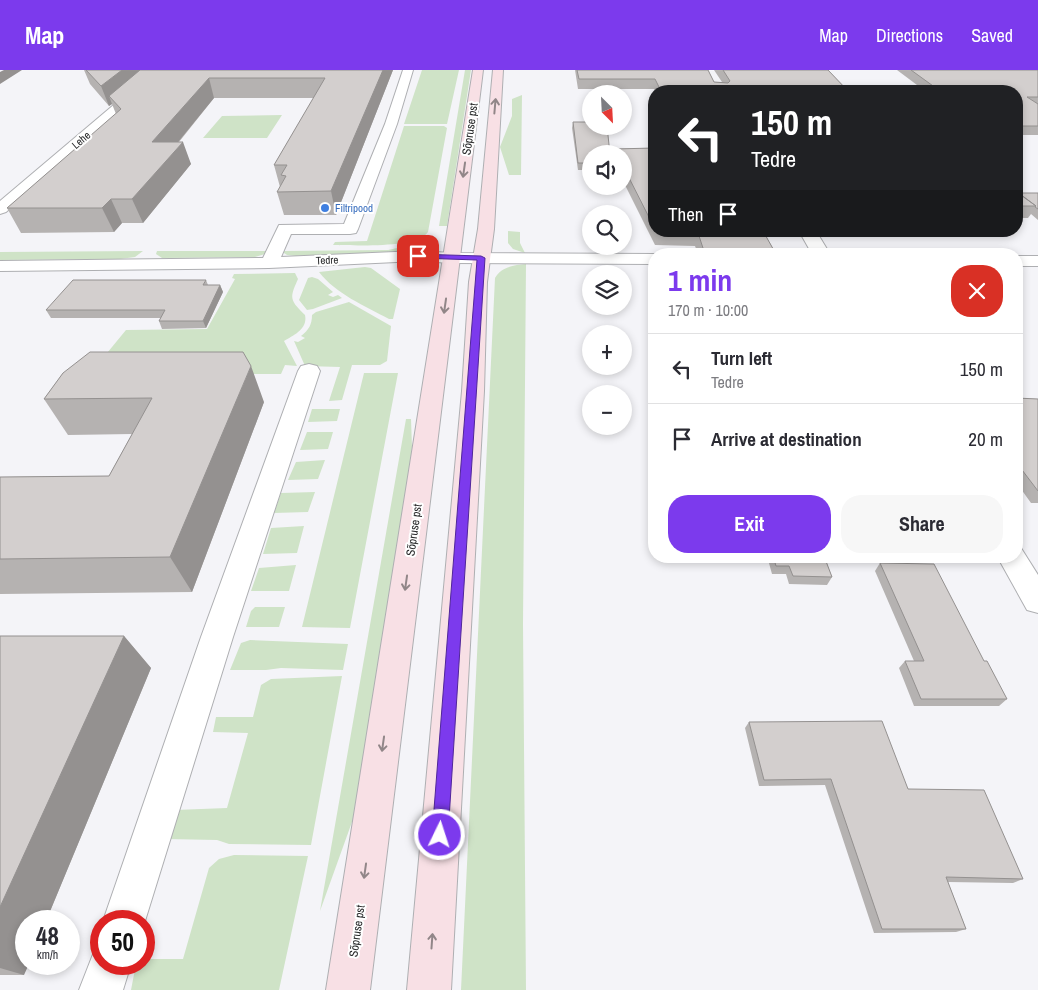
<!DOCTYPE html>
<html lang="en">
<head>
<meta charset="utf-8">
<style>
  :root { --surface:#fff; --page:#f7f7f7; --text:#2b2b33; --muted:#7c7c81; --line:#e1e1e2; --accent:#7c3aed }
  body { margin:0; font-family:"Archivo Narrow",sans-serif; background:var(--page); color:var(--text); height:100vh; display:flex; flex-direction:column; font-size:19px; white-space:nowrap }
  * { box-sizing:border-box; margin:0 }
  p { font-size:16px; color:var(--muted) }
  .icon { flex:none; width:28px; height:28px; fill:none; stroke:currentColor; stroke-width:2; stroke-linecap:round; stroke-linejoin:round }
  .map { position:relative; flex:1; overflow:hidden }
  .side { position:absolute; left:648px; top:178px; width:375px; height:315px; display:flex; flex-direction:column; background:var(--surface); border-radius:20px; box-shadow:0 2px 8px #0003 }
  .side>* { flex:none }
  .banner { position:absolute; left:648px; top:15px; width:375px; height:152px; border-radius:20px; box-shadow:0 2px 8px #0003; background:#202124; color:#fff; overflow:hidden }
  .needle { width:32px; rotate:156deg }
  .fabs { position:absolute; left:582px; top:15px; display:grid; gap:10px }
  .fabs a { display:grid; place-items:center; width:50px; height:50px; border-radius:50%; background:var(--surface); box-shadow:0 2px 8px #0003; font-size:25px }
  .speed { position:absolute; left:15px; top:840px; display:flex; gap:10px; font-size:25px; font-weight:700; text-align:center }
  .speed>* { display:grid; place-content:center; width:65px; height:65px; border-radius:50%; background:var(--surface); box-shadow:0 2px 8px #0003; line-height:1 }
  .speed small { font-size:12px; font-weight:400 }
  .speed .limit { border:8px solid #d22; background:#fff; color:#111 }
  .pin { position:absolute; display:grid; place-items:center; width:42px; height:42px; color:#fff; margin:-21px; border-radius:10px; box-shadow:0 2px 8px #0006 }
  .me { position:absolute; width:55px; margin:-28px; rotate:4deg; stroke-linejoin:round; filter:drop-shadow(0 0 4px #0008) }
  .turn { display:flex; align-items:center; gap:18px; height:105px; padding:0 20px; font-size:22px }
  .turn .icon { width:65px; height:65px; stroke-width:2.5 }
  .turn b { display:block; font-size:35px; line-height:42px }
  .then { display:flex; align-items:center; height:48px; padding:0 20px; background:#0003; gap:10px; font-size:19px }
  .round { display:grid; place-items:center; flex:none; width:52px; height:52px; border-radius:20px; background:var(--page) }
  .summary { display:flex; align-items:center; justify-content:space-between; height:85px; padding:0 20px }
  h1 { font-size:30px; font-weight:700; line-height:38px; color:var(--accent) }
  .primary-button { display:flex; gap:10px; margin-top:auto; padding:10px 20px }
  .primary-button a { flex:1; height:58px; border-radius:20px; background:var(--accent); color:#fff; font-size:20px; font-weight:700; line-height:58px; text-align:center }
  .primary-button a+a { background:var(--page); color:var(--text) }
  ul { padding:0; list-style:none }
  li { display:flex; align-items:center; gap:15px; height:70px; padding:0 20px; border-top:1px solid var(--line) }
  li div { flex:1 }
  li b { display:block; font-size:19px }
  li em { font-style:normal }
  header { display:flex; align-items:center; gap:30px; box-sizing:border-box; height:70px; padding:0 25px; background:var(--accent); color:#fff }
  header strong { font-size:24px }
  nav { display:flex; gap:28px; margin-inline-start:auto; font-size:18px }
  .map>svg:first-child { display:block }
  .green { fill:#cfe3c7 }
  .lines { fill:none; stroke-linecap:round; stroke-linejoin:round }
  .minor-casing { stroke:#aeafb2; stroke-width:2 }
  .secondary-casing { stroke:#aeafb2; stroke-width:2 }
  .minor { fill:#fff; fill-rule:evenodd }
  .secondary { fill:#f8e0e5; fill-rule:evenodd }
  .wall { fill:#b5b2b1 }
  .shaded-wall { fill:#949190 }
  .building { fill:#d3cfce; stroke:#949190 }
  .oneway { stroke:#918688 }
  .route { fill:#7c3aed; stroke:#51269a }
  .shop-dot { fill:#3f7fe0; stroke:#fff; stroke-width:2 }
  .labels { text-anchor:middle; dominant-baseline:central; stroke-width:4; stroke-linejoin:round; paint-order:stroke }
  .far-street-label { font-size:11px; fill:#2a2b2c; stroke:#fff }
  .far-shop-label { font-size:11px; fill:#366cbe; stroke:#fff; text-anchor:start }
  .street-label { font-size:12px; fill:#2a2b2c; stroke:#fff }
</style>
</head>
<body>
<header>
<strong>Map</strong>
<nav><a>Map</a><a>Directions</a><a>Saved</a></nav>
</header>
<div class="map">
<svg width="1038" height="920" viewBox="0 0 1038 920">
  <rect width="100%" height="100%" fill="#f4f4f8"/>
  <path class="green" d="M422,0H459L447,54H404Z
    M465,0H471L447,156H439Z
    M522,25L521,105H509L500,77L512,46V29Z
    M282,45L267,68H203L222,46Z
    M404,56H444L447,58L428,162C416,179 354,175 333,175L335,172L367,171Z
    M508,161L520,162V173L525,183L513,179L508,173Z
    M411,175V180L407,181L296,186L287,185L284,183V181L388,180Z
    M143,181L135,187L120,189L0,190V182Z
    M157,181H268L265,184L255,187L162,188L156,184Z
    M850,182H1006V184L845,183Z
    M526,194L523,554L526,920H461L495,208C501,197 514,195 526,194Z
    M365,197L371,198L400,219L393,249H389C365,236 336,224 319,202Z
    M295,203L298,209C289,229 290,230 305,245C308,259 294,265 284,271L297,296L285,295L281,304H171L98,294L126,260L207,259L235,209L232,208L234,204Z
    M312,207L318,209L333,222L328,225L333,227L338,225L342,228L313,239L307,240L299,230L308,208Z
    M349,232L391,256L387,291L380,295H352L342,330L329,331L340,297L305,296L294,271L298,272L305,268L301,266C309,260 312,254 312,245L316,242Z
    M364,303H398L350,558L302,557Z
    M312,339H340L337,351L308,352Z
    M406,349H411L412,377L410,395L357,738L320,841Z
    M307,362H333L328,379L300,380Z
    M325,390L318,409L288,410L296,392Z
    M315,422L308,442L274,443L281,423Z
    M304,456L297,483L263,484L271,458Z
    M296,495L289,521H251L259,498Z
    M255,537H285L279,557H246L251,541Z
    M250,570L348,574L343,600L281,598L266,600H230L241,573Z
    M342,606L311,775L229,774L217,770L166,769L175,740L227,738L248,663L213,662L216,647H253L261,615L271,609Z
    M234,785L308,786L279,920H131L136,894H144V889H183L209,798L219,789Z"/>
  <g class="lines">
    <g class="minor-casing">
      <path id="minor" d="M155,0H167L6,142L0,144V131Z
        M403,0H413L397,54L358,159L356,163L350,164H291L281,187L418,181L452,183L654,184V194L452,193L418,191L269,198L0,201V191L263,188L279,155L344,154L385,54Z
        M799,161H816L830,184H812Z
        M1016,186H1038V196H1016Z
        M309,294L317,296L320,301L233,567L145,851L144,854V851H103L201,567L298,301L301,296Z
        M1016,477L1021,478L1038,505V543L1027,540L997,486H1016Z
        M101,876V894H131L123,920H79L95,879Z"/>
    </g>
    <g class="secondary-casing">
      <path id="secondary" d="M473,0H483L370,920H326Z
        M493,0H503L494,159L487,212L484,321L451,920H407L462,321L469,212L478,159Z"/>
    </g>
    <use href="#minor" class="minor"/>
    <use href="#secondary" class="secondary"/>
  </g>
  <path class="wall" d="M84,0H393L336,145H284L277,122L280,117L274,95L314,28H214L179,72L191,94L143,153H122L114,162L21,163L7,138L116,44L112,34L109,36L90,14Z
    M575,0H708L714,12H722L714,0H828L848,21H655L654,19H578Z
    M897,0H1038V65H1016V21H925Z
    M573,52L591,84V100H578L572,58Z
    M654,78V161H763L776,184H698L695,176L655,175L624,113V84H614V79Z
    M1016,121L1018,123H1038V150L1031,144L1028,148H1016Z
    M206,210L208,215H220L223,222L206,258L162,259L159,251L161,248H51L46,240Z
    M63,303L264,332L192,522L0,524V407L109,406L132,364L68,365L44,329Z
    M1016,328L1038,329V433H1031L1016,412Z
    M654,349V364L652,357Z
    M767,486H824L832,507L827,515L789,514L786,504H772Z
    M880,493L984,591L1007,629L999,636H914L899,598L905,591H914L875,501Z
    M0,566H124L151,598L46,851H26L24,905H0Z
    M749,652L908,719L1023,809L1013,813L948,812L966,859L956,862L874,863L825,715L759,716L745,658Z"/>
  <path class="shaded-wall" d="M4,0H22L0,14V2Z
    M122,0H152L109,26L112,34L109,36L101,16Z
    M383,0H393L336,145L331,121Z
    M209,8L214,28L160,94L152,72Z
    M183,72L191,94L143,153L132,129Z
    M111,129L122,153L114,162L102,138Z
    M220,215L223,222L206,258L203,251Z
    M251,296L264,332L192,522L170,487Z
    M124,566L151,598L46,851H26V894H29L24,905L0,898V837Z"/>
  <path class="building" d="M86,0H122L101,16Z
    M140,0H383L331,121L277,122L286,106L281,105L287,95H274L325,8H209L152,72H183L132,129H111L102,138H7L121,39L109,26Z
    M577,0H708L714,12L728,13L730,11L723,0H828L848,21H766L765,20L661,21L655,9H579Z
    M911,0H1038V27H1027L1038,34V56H1016V21H940Z
    M573,52H591V56H607L610,84H591V93H578Z
    M654,78V157L624,98V84H616L614,79Z
    M1016,121L1036,136H1016Z
    M1018,123H1038V139L1035,137L1036,136Z
    M656,161H763L776,184H705L698,163L657,162Z
    M73,210H206L203,215H220L203,251H159L165,240H46Z
    M90,282H243L251,296L170,487L0,489V407L109,406L152,328L44,329L63,303Z
    M1016,328L1038,329V421L1016,392Z
    M773,486H824L832,507L793,506L789,496H776Z
    M880,493L934,494L984,591H987L1007,629H921L905,591H924Z
    M0,566H124L0,837Z
    M882,651L908,719L984,720L1023,809L946,807L966,859H882L831,709L764,710L749,652Z"/>
  <defs><path id="oneway-shaft" d="M-6 0H5M1.5-3L5.5 0L1.5 3" fill="none" stroke-width="1.6" stroke-linecap="round" stroke-linejoin="round" transform="scale(1.25)"/></defs>
  <g class="oneway">
    <use href="#oneway-shaft" transform="translate(495 36) rotate(-85)"/>
    <use href="#oneway-shaft" transform="translate(464 100) rotate(98)"/>
    <use href="#oneway-shaft" transform="translate(445 236) rotate(98)"/>
    <use href="#oneway-shaft" transform="translate(406 513) rotate(98)"/>
    <use href="#oneway-shaft" transform="translate(383 674) rotate(98)"/>
    <use href="#oneway-shaft" transform="translate(365 801) rotate(98)"/>
    <use href="#oneway-shaft" transform="translate(432 871) rotate(-86)"/>
  </g>
  <path class="route" d="M415,184L481,186L485,188L448,765L446,771L440,773L435,771L432,765L477,190L418,188L414,186Z"/>
  <circle class="shop-dot" cx="325" cy="138" r="5"/>
  <g class="labels">
    <g class="far-street-label">
      <text transform="translate(81 70) rotate(-41)">Lehe</text>
      <text transform="translate(327 190) rotate(-3)">Tedre</text>
    </g>
    <g class="far-shop-label">
      <text x="335" y="138">Filtripood</text>
    </g>
    <g class="street-label">
      <text transform="translate(470 59) rotate(-82)">Sõpruse pst</text>
      <text transform="translate(414 460) rotate(-82)">Sõpruse pst</text>
      <text transform="translate(357 861) rotate(-82)">Sõpruse pst</text>
    </g>
  </g>
</svg>
<div class="fabs">
<a><svg class="needle" viewBox="-14 -14 28 28"><path d="M0-13l5 13h-10z" fill="#e53935"/><path d="M0 13l5-13h-10z" fill="#7c7c81"/></svg></a>
<a><svg class="icon" aria-label="sound" viewBox="0 0 24 24"><path d="M4 9h4l5-4v14l-5-4H4zM17 9q2 3 0 6"/></svg></a>
<a><svg class="icon" aria-label="search" viewBox="0 0 24 24"><circle cx="10" cy="10" r="6"/><path d="M15 15l6 6"/></svg></a>
<a><svg class="icon" aria-label="layers" viewBox="0 0 24 24"><path d="M12 4l9 5-9 5-9-5zM3 14l9 5 9-5"/></svg></a>
<a>+</a>
<a>−</a>
</div>
<div class="speed"><div>48<small>km/h</small></div><div class="limit">50</div></div>
<div class="pin" style="left:418px;top:186px;background:#d93025"><svg class="icon" aria-label="arrive" viewBox="0 0 24 24"><path d="M6 21V4h12l-3 4 3 4H6"/></svg></div>
<svg class="me" style="left:440px;top:765px" viewBox="-20 -20 40 40"><circle r="17" fill="#7c3aed" stroke="#fff" stroke-width="3"/><path d="M0-11L8 9 0 5-8 9z" fill="#fff"/></svg>
<div class="banner">
<div class="turn"><svg class="icon" aria-label="left" viewBox="0 0 24 24"><path d="M17 20v-9H6M10 6l-5 5 5 5"/></svg><div><b>150 m</b>Tedre</div></div>
<div class="then">Then<svg class="icon" aria-label="arrive" viewBox="0 0 24 24"><path d="M6 21V4h12l-3 4 3 4H6"/></svg></div>
</div>
<section class="side">
<div class="summary"><div><h1>1 min</h1><p>170 m · 10:00</p></div><a class="round" style="background:#d93025;color:#fff"><svg class="icon" aria-label="close" viewBox="0 0 24 24"><path d="M6 6l12 12M18 6L6 18"/></svg></a></div>
<ul>
<li><svg class="icon" aria-label="left" viewBox="0 0 24 24"><path d="M17 20v-9H6M10 6l-5 5 5 5"/></svg><div><b>Turn left</b><p>Tedre</p></div><em>150 m</em></li>
<li><svg class="icon" aria-label="arrive" viewBox="0 0 24 24"><path d="M6 21V4h12l-3 4 3 4H6"/></svg><div><b>Arrive at destination</b></div><em>20 m</em></li>
</ul>
<div class="primary-button"><a>Exit</a><a>Share</a></div>
</section>
</div>
</body>
</html>
